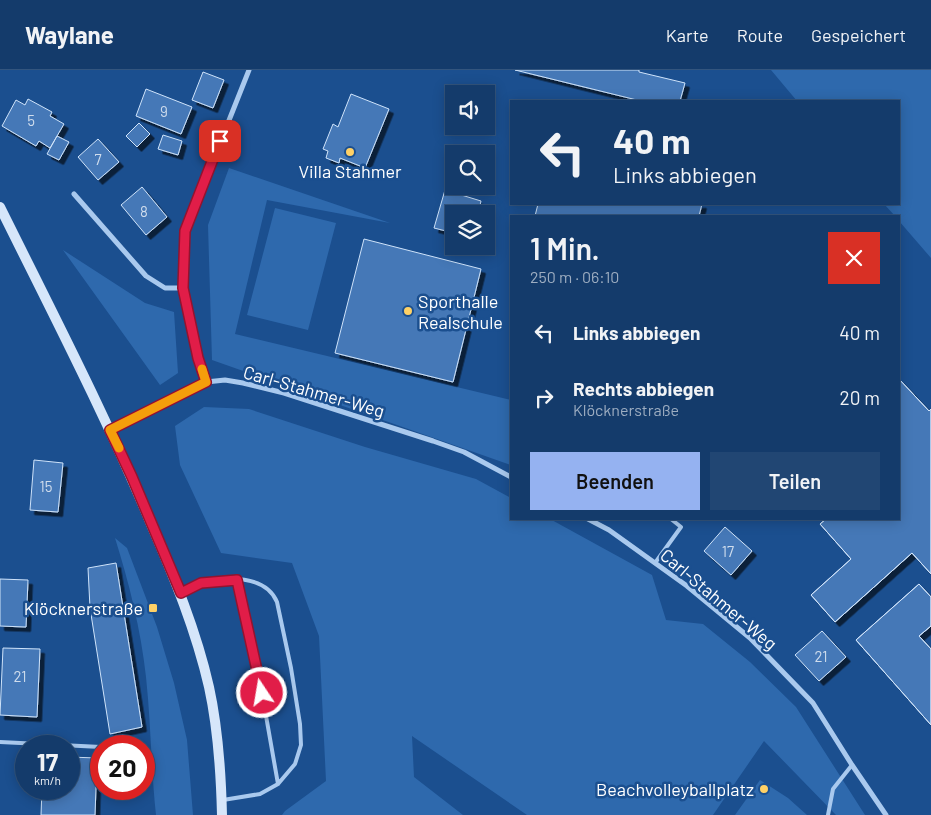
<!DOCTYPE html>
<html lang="de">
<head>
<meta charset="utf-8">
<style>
  :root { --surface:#143b6b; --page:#214673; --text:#f1f3f6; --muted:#9dadc1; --line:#33557e; --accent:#95b2f1 }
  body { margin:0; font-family:Barlow,sans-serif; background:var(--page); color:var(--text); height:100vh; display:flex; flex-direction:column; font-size:19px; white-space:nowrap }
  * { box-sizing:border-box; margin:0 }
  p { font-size:16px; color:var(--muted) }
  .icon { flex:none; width:28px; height:28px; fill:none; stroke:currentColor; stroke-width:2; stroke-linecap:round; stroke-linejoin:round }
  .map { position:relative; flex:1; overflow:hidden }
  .drawer { position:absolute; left:510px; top:145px; width:390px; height:305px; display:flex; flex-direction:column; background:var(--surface); border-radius:0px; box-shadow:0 2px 12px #0003,0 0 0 1px var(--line) }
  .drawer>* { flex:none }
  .banner { position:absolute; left:510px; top:30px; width:390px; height:105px; border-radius:0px; box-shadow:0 2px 12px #0003,0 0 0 1px var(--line); background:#143b6b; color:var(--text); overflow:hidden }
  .fabs { position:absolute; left:445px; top:15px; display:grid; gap:10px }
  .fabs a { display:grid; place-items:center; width:50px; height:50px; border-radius:0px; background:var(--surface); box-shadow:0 2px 12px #0003,0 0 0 1px var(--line); font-size:25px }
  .speed { position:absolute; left:15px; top:665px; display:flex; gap:10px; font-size:25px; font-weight:700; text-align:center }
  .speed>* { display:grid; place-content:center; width:65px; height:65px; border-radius:50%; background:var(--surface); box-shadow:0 2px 12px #0003,0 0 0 1px var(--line); line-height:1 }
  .speed small { font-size:12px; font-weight:400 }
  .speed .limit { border:8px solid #d22; background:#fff; color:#111 }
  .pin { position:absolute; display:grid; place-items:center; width:42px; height:42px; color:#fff; margin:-21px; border-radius:10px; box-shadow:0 2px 8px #0006 }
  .me { position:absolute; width:55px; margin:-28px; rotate:348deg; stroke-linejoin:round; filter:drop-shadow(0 0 4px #0008) }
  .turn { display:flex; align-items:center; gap:18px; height:105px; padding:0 20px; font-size:22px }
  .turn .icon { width:65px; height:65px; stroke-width:2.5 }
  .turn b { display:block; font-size:35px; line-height:42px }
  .round { display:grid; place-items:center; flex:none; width:52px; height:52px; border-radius:0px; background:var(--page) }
  .head { display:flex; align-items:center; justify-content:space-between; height:85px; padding:0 20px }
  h1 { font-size:30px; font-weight:600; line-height:38px }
  .action { display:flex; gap:10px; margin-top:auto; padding:10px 20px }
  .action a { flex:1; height:58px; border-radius:0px; background:var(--accent); color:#111; font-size:20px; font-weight:600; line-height:58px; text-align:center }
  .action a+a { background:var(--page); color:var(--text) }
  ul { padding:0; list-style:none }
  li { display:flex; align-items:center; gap:15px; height:65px; padding:0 20px }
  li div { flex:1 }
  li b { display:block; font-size:19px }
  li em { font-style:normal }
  header { display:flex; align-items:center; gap:30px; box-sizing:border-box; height:70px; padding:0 25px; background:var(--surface); border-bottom:1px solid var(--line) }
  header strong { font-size:24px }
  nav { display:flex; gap:28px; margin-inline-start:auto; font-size:18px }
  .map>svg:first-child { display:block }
  .green { fill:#2e69ad }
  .building { fill:#4478b7; stroke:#cfe3fa; filter:url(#shadow) }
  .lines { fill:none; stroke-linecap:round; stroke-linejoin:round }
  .lane { stroke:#a9c9ee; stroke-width:4 }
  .street { stroke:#a9c9ee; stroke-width:5 }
  .secondary { stroke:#d6e6fa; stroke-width:10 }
  .route-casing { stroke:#92132f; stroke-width:12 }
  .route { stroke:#e11d48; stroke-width:9 }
  .slow { stroke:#f59e0b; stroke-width:9 }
  .poi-dot { fill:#ffd166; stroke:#1b4f8f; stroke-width:2 }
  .labels { text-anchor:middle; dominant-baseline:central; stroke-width:5; stroke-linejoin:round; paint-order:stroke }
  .number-label { font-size:15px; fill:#d0dded }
  .poi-label { font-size:18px; fill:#fff; stroke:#1b4f8f; text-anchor:end }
  .street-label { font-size:18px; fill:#fff; stroke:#1b4f8f }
</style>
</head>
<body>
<header>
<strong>Waylane</strong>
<nav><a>Karte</a><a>Route</a><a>Gespeichert</a></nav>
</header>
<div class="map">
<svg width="931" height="745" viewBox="0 0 931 745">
  <defs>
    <filter id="shadow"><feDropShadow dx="4.5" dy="4.5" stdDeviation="0" flood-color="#0009"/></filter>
  </defs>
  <rect width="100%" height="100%" fill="#1b4f8f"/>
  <path class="green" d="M771,0H931V188L899,151V146H895L884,134H899V31H797Z
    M229,98L390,153L267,130L235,264L511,330V395L212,290L208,155Z
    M275,138L336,153L308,260L247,245Z
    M63,180L145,233L174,242L178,303L160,315Z
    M204,337L249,339L365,377L476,409L511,428V449H550L652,505L666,550L703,554L750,592L796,637L865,745H836L764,671L713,745H527L412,666L414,707L463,745H282L285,741L326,711L319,566L292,493L221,483L180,395L175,356Z
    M115,468L127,478L157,557L174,613L187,670L193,745H156C151,699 151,653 146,607C141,560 129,513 115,468Z
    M760,710L788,728L807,745H735Z"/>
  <path class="building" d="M515,0H639V2L685,13L680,31H641Z
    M203,2L224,10L213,38L192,30Z
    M146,19L192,37L181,64L136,46Z
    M351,24L389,39L365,98L340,88L339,93L326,88L328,81L323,79L333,54L338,57Z
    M28,29L52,42L50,46L64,54L50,78L39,71L36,76L2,56L16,30L25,35Z
    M139,53L150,64L137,77L126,66Z
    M163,65L182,71L178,85L158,79Z
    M57,66L69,72L59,90L47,84Z
    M98,69L119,92L98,110L78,87Z
    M142,117L167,147L146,165L121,135Z
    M445,120L481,131L478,144H454V163L434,158Z
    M538,134H702L699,146H535Z
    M364,169L481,199L453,312L335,283Z
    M899,309L929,341L931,339V504L912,483L835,552L811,525L851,489L820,454L826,449H899Z
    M899,309L929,341L931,339V504L912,483L835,552L811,525L851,489L820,454L826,449H899Z
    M34,390L63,393L58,442L30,440Z
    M725,457L752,481L731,505L704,481Z
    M116,493L142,657L110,664L90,538L88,498Z
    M0,509L28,510L26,557L0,556Z
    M919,514L931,527V556L919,566L931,579V655L856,570Z
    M919,514L931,527V556L919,566L931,579V655L856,570Z
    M822,561L846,587L819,611L795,585Z
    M3,578L40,579L37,647L0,645Z
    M69,687L97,688L95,745H41L42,719H69Z"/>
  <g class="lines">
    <path class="lane" d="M655,493L681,457L671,449
      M237,510L262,623L278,714
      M181,523C187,520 195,514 202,513C226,506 266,505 277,532L291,598L300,654L301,675L295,694L278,714L260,724L223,730
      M0,672L101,677
      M828,745L833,719L852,695"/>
    <path class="street" d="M74,124L146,206L165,218H183
      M206,312L198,287L183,218L185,161L249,0
      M110,360L206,312L225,310L243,313L284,323L433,371L464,382L511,407
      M588,449L609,460L687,516L750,568L813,633L852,695L886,745"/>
    <path class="secondary" d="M0,137C52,242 106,346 151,454C174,507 196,560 209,617C218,658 221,703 222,745"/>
  </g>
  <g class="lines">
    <g class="route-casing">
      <path id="route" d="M220,71L185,161L183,218L198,288L206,312L110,360L132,407L181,523L201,513L237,510L262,623"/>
    </g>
    <use href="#route" class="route"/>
    <path class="slow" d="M119,378L110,360L206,312L202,299"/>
  </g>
  <g class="poi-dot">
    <circle cx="350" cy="82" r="5"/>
    <circle cx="408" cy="241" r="5"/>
    <rect x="148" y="533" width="10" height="10" rx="2.5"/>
    <circle cx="764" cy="719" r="5"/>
  </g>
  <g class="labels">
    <g class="number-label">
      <text x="164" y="41">9</text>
      <text x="31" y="50">5</text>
      <text x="98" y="89">7</text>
      <text x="144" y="141">8</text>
      <text x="46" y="416">15</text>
      <text x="728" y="481">17</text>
      <text x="821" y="586">21</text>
      <text x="20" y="606">21</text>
    </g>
    <g class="poi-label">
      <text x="350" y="101" text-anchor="middle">Villa Stahmer</text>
      <text x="418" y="231" text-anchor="start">Sporthalle<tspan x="418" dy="21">Realschule</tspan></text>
      <text x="143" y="538">Klöcknerstraße</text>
      <text x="754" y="719">Beachvolleyballplatz</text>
    </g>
    <g class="street-label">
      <text transform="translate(314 321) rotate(16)">Carl-Stahmer-Weg</text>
      <text transform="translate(719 529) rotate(40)">Carl-Stahmer-Weg</text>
    </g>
  </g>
</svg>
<div class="fabs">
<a><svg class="icon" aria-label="sound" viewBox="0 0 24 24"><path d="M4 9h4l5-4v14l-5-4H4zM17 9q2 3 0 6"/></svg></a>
<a><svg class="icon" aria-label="search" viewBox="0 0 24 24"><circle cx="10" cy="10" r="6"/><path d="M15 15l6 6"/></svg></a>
<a><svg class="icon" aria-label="layers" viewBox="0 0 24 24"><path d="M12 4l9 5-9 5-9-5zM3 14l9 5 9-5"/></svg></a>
</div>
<div class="speed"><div>17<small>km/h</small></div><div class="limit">20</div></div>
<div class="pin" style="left:220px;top:71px;background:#d93025"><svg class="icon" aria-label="arrive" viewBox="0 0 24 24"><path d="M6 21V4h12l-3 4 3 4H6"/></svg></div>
<svg class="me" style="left:262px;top:623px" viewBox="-20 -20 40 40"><circle r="17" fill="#e11d48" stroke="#fff" stroke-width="3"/><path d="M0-11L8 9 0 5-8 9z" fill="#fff"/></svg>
<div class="banner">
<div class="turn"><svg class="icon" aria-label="left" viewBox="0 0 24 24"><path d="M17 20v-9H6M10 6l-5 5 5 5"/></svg><div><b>40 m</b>Links abbiegen</div></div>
</div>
<section class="drawer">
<div class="head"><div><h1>1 Min.</h1><p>250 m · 06:10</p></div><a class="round" style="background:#d93025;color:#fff"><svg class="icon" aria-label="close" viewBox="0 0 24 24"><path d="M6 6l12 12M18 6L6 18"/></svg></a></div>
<ul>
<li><svg class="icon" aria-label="left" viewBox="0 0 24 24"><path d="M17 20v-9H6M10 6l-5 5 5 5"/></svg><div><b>Links abbiegen</b></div><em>40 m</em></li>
<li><svg class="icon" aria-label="right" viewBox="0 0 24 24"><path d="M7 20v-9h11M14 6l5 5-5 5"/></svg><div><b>Rechts abbiegen</b><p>Klöcknerstraße</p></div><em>20 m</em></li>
</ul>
<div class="action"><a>Beenden</a><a>Teilen</a></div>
</section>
</div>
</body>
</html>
